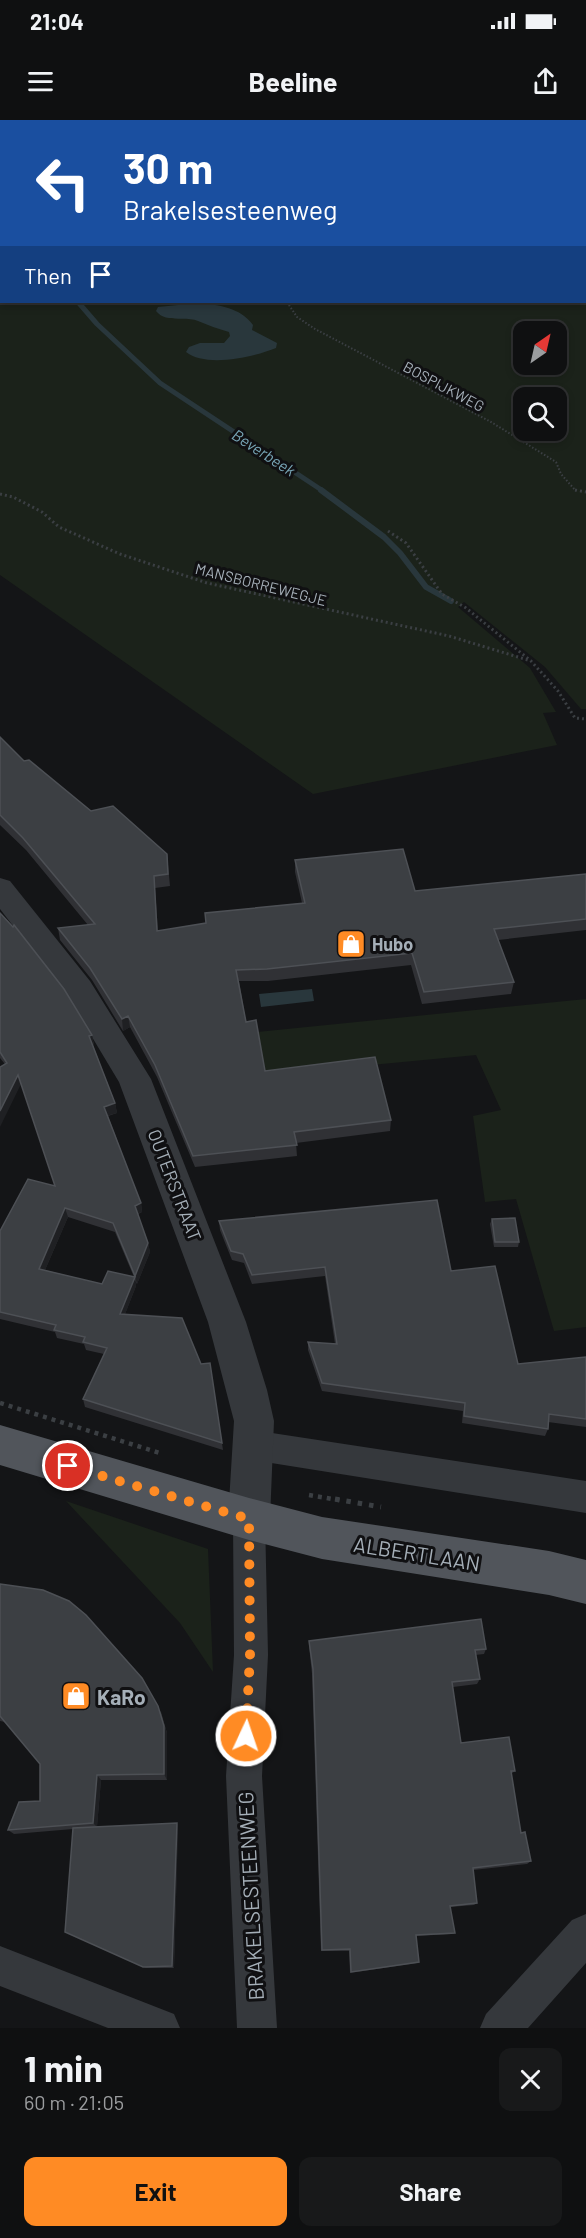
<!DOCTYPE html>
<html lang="en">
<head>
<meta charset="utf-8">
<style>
  :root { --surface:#0f1011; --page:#18191a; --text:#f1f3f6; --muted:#9b9d9f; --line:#2f3031; --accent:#ff8b24 }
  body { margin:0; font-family:Barlow,sans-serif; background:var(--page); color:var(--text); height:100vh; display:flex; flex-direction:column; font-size:22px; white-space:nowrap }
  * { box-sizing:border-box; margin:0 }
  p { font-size:20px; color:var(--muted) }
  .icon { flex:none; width:33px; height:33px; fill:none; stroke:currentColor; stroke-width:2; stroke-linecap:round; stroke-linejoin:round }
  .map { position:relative; height:1908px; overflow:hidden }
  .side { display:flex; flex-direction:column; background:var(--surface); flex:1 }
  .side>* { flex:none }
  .guide { position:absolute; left:0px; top:0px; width:586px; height:183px; box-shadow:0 3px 9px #0003,0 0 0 2px var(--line); background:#1a4fa0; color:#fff; overflow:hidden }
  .needle { width:39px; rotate:34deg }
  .controls { position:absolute; left:513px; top:201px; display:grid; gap:12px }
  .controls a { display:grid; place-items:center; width:54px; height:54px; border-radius:12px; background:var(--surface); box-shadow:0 3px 9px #0003,0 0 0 2px var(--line); font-size:30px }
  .pin { position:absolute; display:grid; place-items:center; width:51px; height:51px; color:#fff; margin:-26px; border:3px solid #fff; border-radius:50%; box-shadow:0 2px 6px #0007 }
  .me { position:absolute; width:66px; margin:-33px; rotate:3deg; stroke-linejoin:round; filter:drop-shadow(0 0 4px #0008) }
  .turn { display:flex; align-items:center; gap:21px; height:126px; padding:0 24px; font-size:27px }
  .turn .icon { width:78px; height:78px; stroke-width:2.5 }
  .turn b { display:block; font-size:42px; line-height:51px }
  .then { display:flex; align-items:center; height:57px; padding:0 24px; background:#0003; gap:12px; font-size:22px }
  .round { display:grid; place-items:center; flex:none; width:63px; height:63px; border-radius:12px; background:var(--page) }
  .headline { display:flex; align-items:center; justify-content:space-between; height:102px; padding:0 24px }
  h1 { font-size:36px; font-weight:700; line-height:45px }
  .primary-button { display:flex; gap:12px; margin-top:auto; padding:12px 24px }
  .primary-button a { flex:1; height:69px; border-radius:12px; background:var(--accent); color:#111; font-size:24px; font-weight:700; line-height:69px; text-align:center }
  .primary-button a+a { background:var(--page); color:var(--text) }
  .status { display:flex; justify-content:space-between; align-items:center; height:42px; padding:0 30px; background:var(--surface); direction:ltr }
  .status svg { height:16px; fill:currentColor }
  header { display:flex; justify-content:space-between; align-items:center; height:78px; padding:0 24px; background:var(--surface); font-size:27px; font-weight:700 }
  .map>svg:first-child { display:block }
  .green { fill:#1b221a; fill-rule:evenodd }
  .water { fill:#29373c }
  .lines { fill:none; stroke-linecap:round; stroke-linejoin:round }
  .stream-far2 { stroke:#29373c; stroke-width:4 }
  .stream-far1 { stroke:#29373c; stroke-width:5 }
  .stream { stroke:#29373c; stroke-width:6 }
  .path-far4 { stroke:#3b3f43; stroke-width:1.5; stroke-dasharray:1.5 2; stroke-linecap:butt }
  .path-far3 { stroke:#3b3f43; stroke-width:2; stroke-dasharray:1.5 2; stroke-linecap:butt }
  .path-far2 { stroke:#3b3f43; stroke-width:3; stroke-dasharray:2 3; stroke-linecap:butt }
  .path-far1 { stroke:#3b3f43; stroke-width:4.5; stroke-dasharray:4 5; stroke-linecap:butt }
  .path { stroke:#3b3f43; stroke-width:5; stroke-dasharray:4.5 7; stroke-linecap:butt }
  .minor { fill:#35383c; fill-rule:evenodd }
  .tertiary { fill:#35383c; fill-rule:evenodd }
  .primary { fill:#51555b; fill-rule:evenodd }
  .wall { fill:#303135; fill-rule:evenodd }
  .shaded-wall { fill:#1f2023 }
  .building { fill:#3c3f43; stroke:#4d5055; stroke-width:1.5 }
  .route { stroke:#ff8b24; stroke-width:10; stroke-dasharray:0 18 }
  .labels { text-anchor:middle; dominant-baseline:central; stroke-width:6; stroke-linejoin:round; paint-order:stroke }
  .far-street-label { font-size:15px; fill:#a5afb8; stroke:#101012 }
  .far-water-label { font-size:16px; font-style:italic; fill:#78a6b7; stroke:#101012 }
  .poi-label { font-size:18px; font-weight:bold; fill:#a5afb8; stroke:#101012; text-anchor:start }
  .street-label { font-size:18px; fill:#a5afb8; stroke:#101012 }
  .near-street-label { font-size:21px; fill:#a5afb8; stroke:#101012 }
  .near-poi-label { font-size:21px; font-weight:bold; fill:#a5afb8; stroke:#101012; text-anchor:start }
</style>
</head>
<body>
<div class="status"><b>21:04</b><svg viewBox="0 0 49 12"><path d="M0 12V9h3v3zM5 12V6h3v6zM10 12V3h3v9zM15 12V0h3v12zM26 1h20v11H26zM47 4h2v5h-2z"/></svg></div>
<header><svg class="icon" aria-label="menu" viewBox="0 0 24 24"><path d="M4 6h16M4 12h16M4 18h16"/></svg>Beeline<svg class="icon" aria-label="share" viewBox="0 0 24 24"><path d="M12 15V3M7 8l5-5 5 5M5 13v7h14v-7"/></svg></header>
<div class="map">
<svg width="586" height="1908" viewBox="0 0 586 1908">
  <rect width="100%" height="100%" fill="#141517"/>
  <path class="green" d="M189,0H586V61L585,2Z
    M0,95L2,182H585L586,161V589H581L545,547L464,482L458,487L530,548L556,592L543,593L557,625L313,674L0,455ZM524,212H556V244H524ZM524,278H556V310H524Z
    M586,879V1207L554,1211L516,1079L485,1082L473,996L501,990L476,935L266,955L257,912Z
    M66,1381L208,1429L213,1552L180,1503Z"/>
  <path class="water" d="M198,183C218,185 240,187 253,205L252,210L277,223L276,228C254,237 206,248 186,232L189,227L200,223H224L230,216L229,212C218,209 208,205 198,201C185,195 166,204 156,191L158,187Z
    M312,869L314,881L261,887L259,874Z"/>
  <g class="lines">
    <path class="stream-far2" d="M188,0L192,2
      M509,2L515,0"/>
    <path class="stream-far1" d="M78,182L97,204L160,263L323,371"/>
    <path class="stream" d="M321,370L384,417L400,433L426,467L451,481"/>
    <path class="path-far4" d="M355,0L358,2"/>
    <path class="path-far3" d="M287,182L297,197L315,209L491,302L556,342L561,354L576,371"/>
    <path class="path-far2" d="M575,370L586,372
      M0,374L13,377L42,392L59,407L120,434L207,463L449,516L531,541
      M388,411L406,423L442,474L466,488L531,541L558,571L575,598L586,599"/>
    <path class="path-far1" d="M0,1283L163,1334
      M309,1375L344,1381"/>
    <path class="path" d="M335,1379L381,1387"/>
    <path class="minor" d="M253,1310L586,1361V1393L253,1340L242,1336L237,1325L242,1314Z
      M249,1383L261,1387L265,1399L268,1535L262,1656L277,1908H237L226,1656L234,1535L233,1399L237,1387Z
      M586,1794V1843L528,1908H480L486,1894L572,1800Z
      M0,1826L174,1894L180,1908H108L0,1866Z"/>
    <path class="tertiary" d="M0,758L10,761L90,861L151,959L246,1202L267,1270L274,1301L270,1399L264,1414L249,1420L234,1414L228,1399L234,1301L208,1202L119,962L68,877L0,789Z"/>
    <path class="primary" d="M0,1305L249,1378L322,1397L549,1431L586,1440V1484L549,1475L322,1439L249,1420L0,1345Z"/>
  </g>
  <path class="wall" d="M0,50H2V94H0Z
    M0,617L24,641L91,691L167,734L170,766L155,768L158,811L206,803L205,793L302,783L295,752V740L415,771L586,754V810L498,820L514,862L511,874L422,884L411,845L268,861H239L246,902L265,951L391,1000L390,1011L296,1023L297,1036L195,1047L157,957L130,907L123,911L92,860L60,820L58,808L88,805L26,730L0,705Z
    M0,793L92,915L94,925H93L115,983L117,993L108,996L141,1083L142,1092L138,1094L148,1123L150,1132L137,1164L135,1161L136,1166L125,1194L201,1244L210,1243L223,1330L85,1287L83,1279L104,1234L86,1230L84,1224L57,1218L55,1212L0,1199V1111L55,1066L21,964L0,938ZM68,1097L115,1112L134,1157L102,1164L45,1150Z
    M492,1099L519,1122L518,1127H494L490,1104Z
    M219,1101L451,1151L518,1244L586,1237V1307L548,1302V1309L545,1316L462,1303L463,1291L322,1271L308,1230V1222L335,1224L325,1156L252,1164L244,1143L232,1140L220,1110Z
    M0,1464L161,1592L167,1613V1660H101L97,1706H178L174,1848H146L65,1812L73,1709L14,1714L8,1710L40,1681V1644L5,1602L0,1601Z
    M309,1521L486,1529L484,1534L475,1535L480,1559L477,1564L453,1567L461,1623L515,1651L511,1654L521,1713L531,1741L527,1744L473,1750L477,1783L474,1785L450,1787L455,1813L452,1814L416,1816L419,1842L417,1843L350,1853L349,1831H321L312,1554L309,1526Z"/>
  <path class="shaded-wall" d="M128,896L130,907L123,911L122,899Z
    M92,915L94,925L91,926L89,916Z
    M18,955L21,964L0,1007V991Z
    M115,983L117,993L106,996L104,987Z
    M141,1083L142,1092L136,1094L135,1086Z
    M65,1088L68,1097L42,1157L39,1149Z
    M148,1123L150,1132L137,1164L135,1156Z
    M135,1157L136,1166L122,1202L120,1194Z
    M158,1586L167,1613V1660L164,1654Z
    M97,1655L101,1660L97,1707L93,1703Z
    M177,1703L178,1706L174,1848L172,1846Z"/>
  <path class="building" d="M0,0H59L60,2H2V41H0Z
    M0,50H2V74H0Z
    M0,617L24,641L29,640L91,691L113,686L167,734L168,754L154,756L157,811L206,803L205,793L305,783L295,740L403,729L415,771L586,754V799L494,809L514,862L424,872L412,833L267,849L236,850L246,902L256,900L265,951L375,937L391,1000L294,1012L297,1025L193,1036L155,945L128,896L122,899L90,848L58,808L95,804L23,718L0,695Z
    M0,793L13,807L14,805L64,869L92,915L89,916L115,983L104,987L141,1083L135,1086L148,1123L135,1156L113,1103L65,1088L39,1149L102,1164L108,1151L135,1157L120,1194L182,1198L201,1244L210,1243L222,1323L83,1279L107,1228L83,1222L85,1217L54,1210L56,1205L0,1192V1111L28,1059L55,1066L18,955L0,991V947L7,943L0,932Z
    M437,1080L451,1151L495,1146L518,1244L586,1237V1299L549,1294L548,1309L464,1296L465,1283L322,1263L308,1222L337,1224L325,1147L252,1155L243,1134L231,1131L219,1101Z
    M515,1098L519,1122H495L492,1099Z
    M0,1464L43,1470L69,1481L86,1495L142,1558L158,1586L164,1606V1654L97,1655L93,1703L8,1710L19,1682L40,1681V1644L0,1596Z
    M481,1499L486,1529L475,1530L480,1559L452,1562L461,1623L509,1617L515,1651H511L521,1713L525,1712L531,1741L473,1748L477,1783L450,1786L455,1813L416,1815L419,1842L351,1852L350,1829L322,1830L313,1549L309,1521Z
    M177,1703L172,1846L143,1847L65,1812L73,1708Z"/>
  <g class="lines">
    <path class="route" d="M68,1346L249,1399L250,1535L246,1616"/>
  </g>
  <defs>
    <g id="shop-square" transform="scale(1.5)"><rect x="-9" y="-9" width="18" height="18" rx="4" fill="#ff8b24" stroke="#101012"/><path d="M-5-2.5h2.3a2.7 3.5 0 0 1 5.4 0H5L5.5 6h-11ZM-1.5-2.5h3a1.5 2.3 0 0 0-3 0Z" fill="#fff"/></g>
  </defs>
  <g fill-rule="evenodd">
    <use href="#shop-square" x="351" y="824"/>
    <use href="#shop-square" x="76" y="1576"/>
  </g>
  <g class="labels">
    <g class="far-street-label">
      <text transform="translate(444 266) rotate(28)">BOSPIJKWEG</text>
      <text transform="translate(261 464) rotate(14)">MANSBORREWEGJE</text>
    </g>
    <g class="far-water-label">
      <text transform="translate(264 332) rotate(33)">Beverbeek</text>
    </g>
    <g class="poi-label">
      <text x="372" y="824">Hubo</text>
    </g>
    <g class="street-label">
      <text transform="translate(175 1065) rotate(69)">OUTERSTRAAT</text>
    </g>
    <g class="near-street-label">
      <text transform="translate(417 1433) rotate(9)">ALBERTLAAN</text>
      <text transform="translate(250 1776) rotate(-93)">BRAKELSESTEENWEG</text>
    </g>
    <g class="near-poi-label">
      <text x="97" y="1576">KaRo</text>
    </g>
  </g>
</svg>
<div class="controls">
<a><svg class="needle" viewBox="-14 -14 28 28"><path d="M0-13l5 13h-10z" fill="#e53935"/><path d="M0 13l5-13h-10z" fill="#9b9d9f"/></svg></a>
<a><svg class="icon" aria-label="search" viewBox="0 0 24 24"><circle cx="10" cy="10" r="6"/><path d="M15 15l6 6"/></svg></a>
</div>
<div class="pin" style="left:68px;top:1346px;background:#d93025"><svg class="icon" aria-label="arrive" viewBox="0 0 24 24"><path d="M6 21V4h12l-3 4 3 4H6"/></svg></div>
<svg class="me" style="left:246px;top:1616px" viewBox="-20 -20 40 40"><circle r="17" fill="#ff8b24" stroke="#fff" stroke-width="3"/><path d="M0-11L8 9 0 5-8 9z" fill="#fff"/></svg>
<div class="guide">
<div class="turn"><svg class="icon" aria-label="left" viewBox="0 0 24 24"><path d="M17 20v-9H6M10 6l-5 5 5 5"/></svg><div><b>30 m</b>Brakelsesteenweg</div></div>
<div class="then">Then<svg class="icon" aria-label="arrive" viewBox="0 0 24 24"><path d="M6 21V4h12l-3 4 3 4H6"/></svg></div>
</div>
</div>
<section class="side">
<div class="headline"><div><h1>1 min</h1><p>60 m · 21:05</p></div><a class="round"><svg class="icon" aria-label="close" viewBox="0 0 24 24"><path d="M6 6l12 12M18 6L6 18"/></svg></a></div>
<div class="primary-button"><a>Exit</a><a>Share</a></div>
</section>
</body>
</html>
